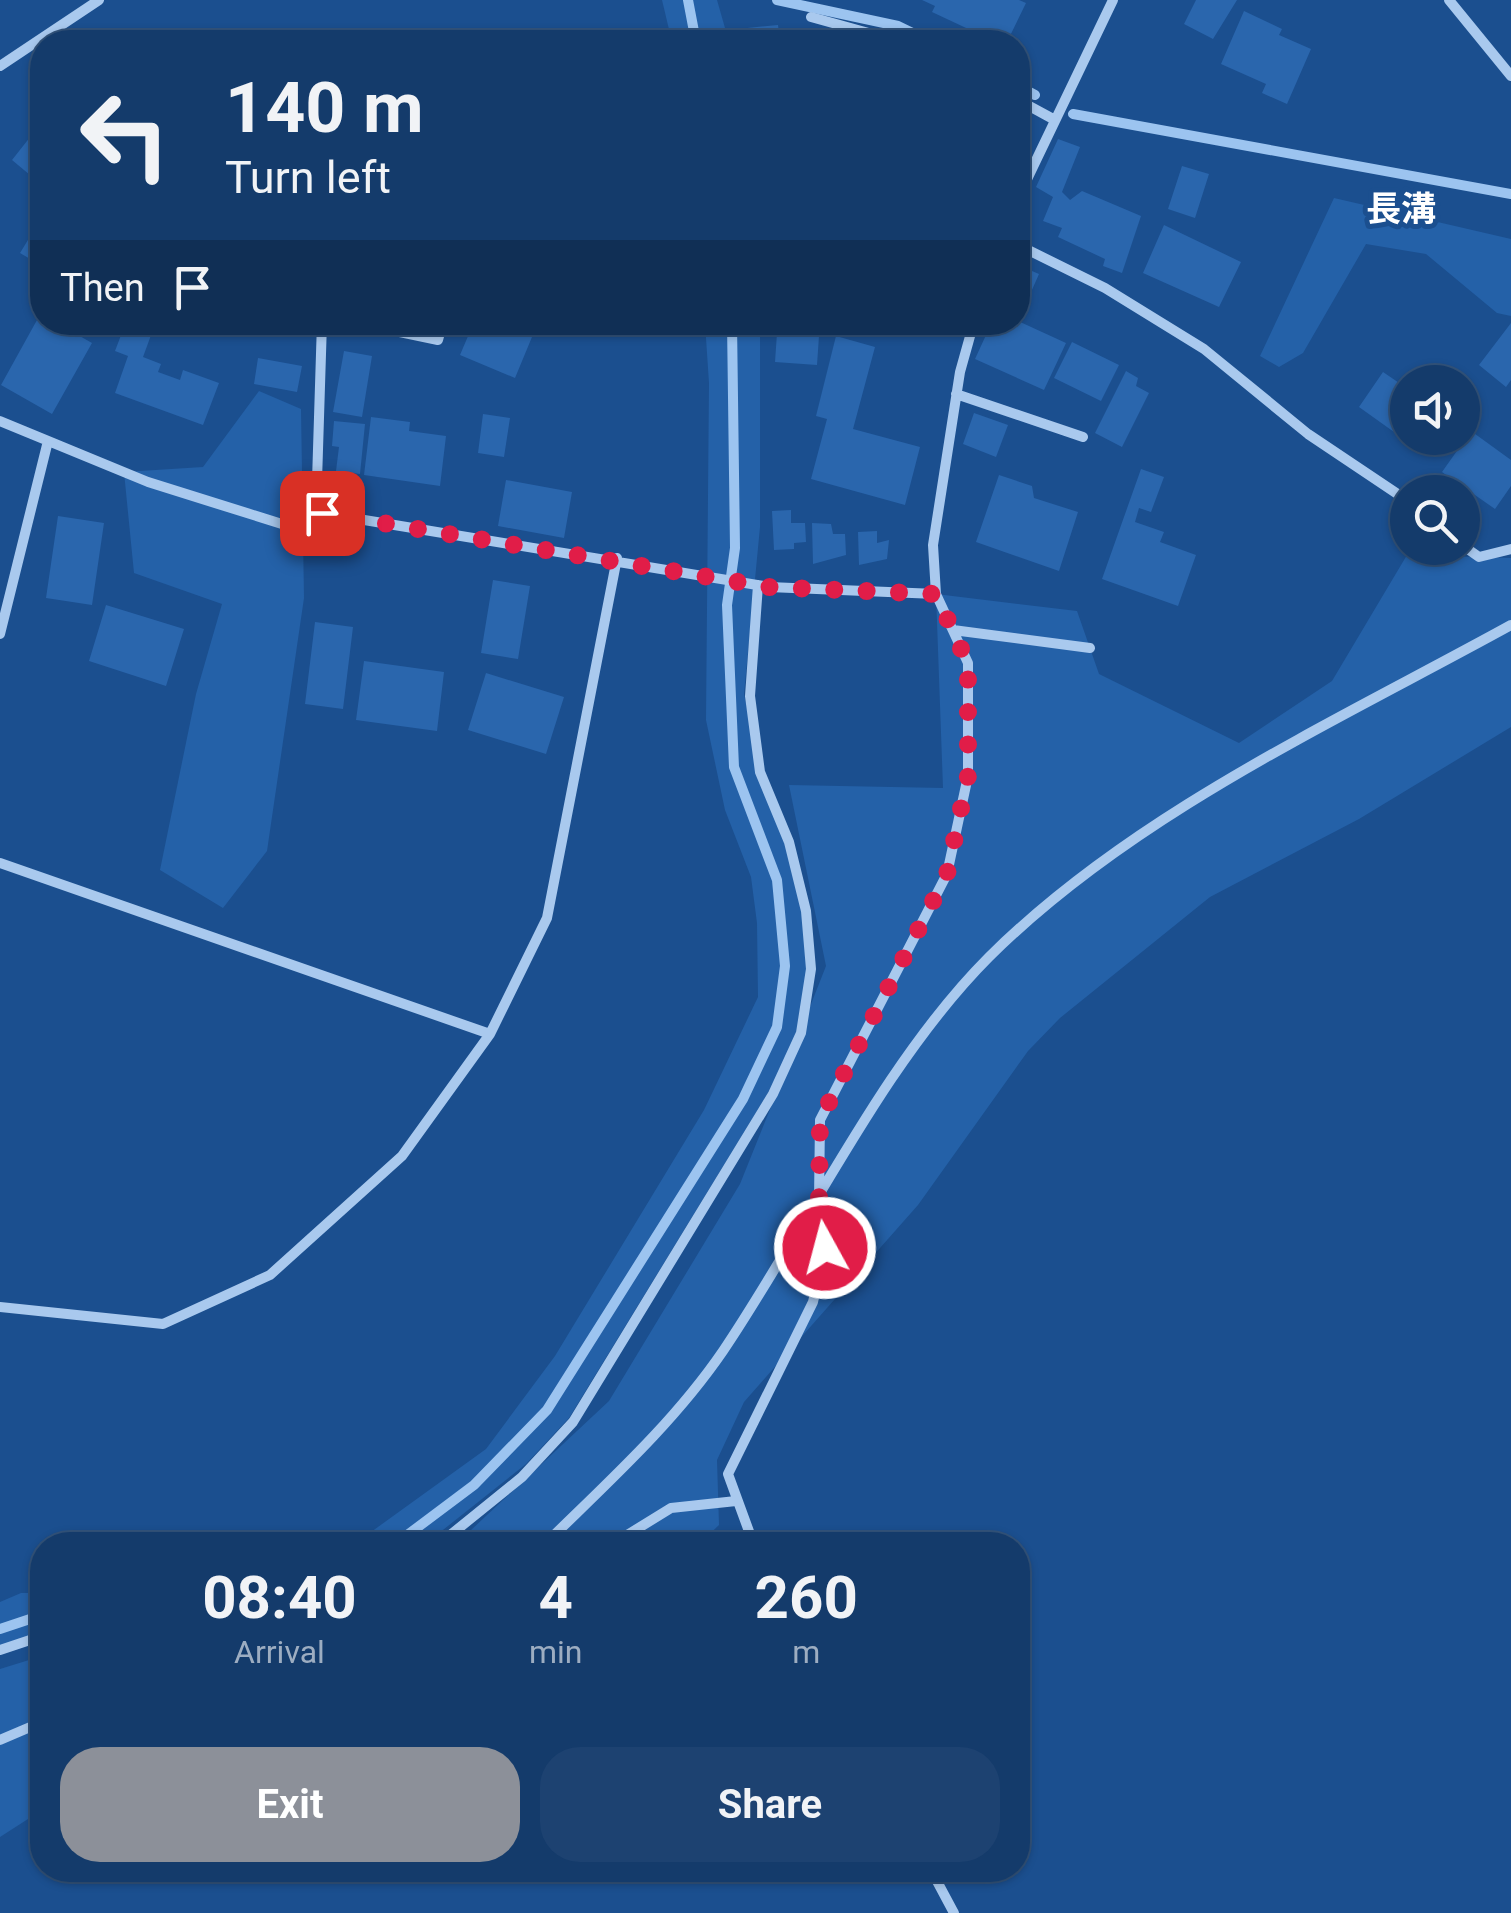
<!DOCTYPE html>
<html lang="en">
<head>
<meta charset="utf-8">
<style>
  :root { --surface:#143b6b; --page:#1d4271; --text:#f1f3f6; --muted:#9dadc1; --line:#33557e; --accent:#8c9099 }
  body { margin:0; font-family:Roboto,"Noto Sans JP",sans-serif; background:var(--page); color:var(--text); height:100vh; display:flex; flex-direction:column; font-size:38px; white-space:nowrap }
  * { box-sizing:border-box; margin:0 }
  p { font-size:32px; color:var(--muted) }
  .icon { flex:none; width:55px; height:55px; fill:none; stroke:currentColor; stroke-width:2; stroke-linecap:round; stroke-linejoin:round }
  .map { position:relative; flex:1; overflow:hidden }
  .panel { position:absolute; left:30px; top:1532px; width:1000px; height:350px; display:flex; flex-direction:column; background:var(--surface); border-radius:40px; box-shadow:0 2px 8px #0004,0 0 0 2px var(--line) }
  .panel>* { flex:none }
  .banner { position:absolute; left:30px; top:30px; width:1000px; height:305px; border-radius:40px; box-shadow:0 2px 8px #0004,0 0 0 2px var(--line); background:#143b6b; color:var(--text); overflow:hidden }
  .controls { position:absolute; left:1390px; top:365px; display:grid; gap:20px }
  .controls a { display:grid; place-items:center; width:90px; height:90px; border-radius:50%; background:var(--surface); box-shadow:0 2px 8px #0004,0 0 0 2px var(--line); font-size:50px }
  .pin { position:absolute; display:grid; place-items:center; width:85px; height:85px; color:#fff; margin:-42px; border-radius:20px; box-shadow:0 5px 15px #0006 }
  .me { position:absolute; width:110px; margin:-55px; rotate:353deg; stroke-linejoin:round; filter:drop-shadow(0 0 8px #0008) }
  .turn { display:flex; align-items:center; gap:35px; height:210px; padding:0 30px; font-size:45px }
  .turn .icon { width:130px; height:130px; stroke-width:2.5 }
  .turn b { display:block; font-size:70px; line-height:85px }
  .then { display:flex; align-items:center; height:95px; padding:0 30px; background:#0003; gap:20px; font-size:38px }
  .eta { display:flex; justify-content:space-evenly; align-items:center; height:170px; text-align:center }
  .eta b { font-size:60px; font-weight:700; line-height:70px }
  .cta { display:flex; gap:20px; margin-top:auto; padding:20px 30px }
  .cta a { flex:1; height:115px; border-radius:40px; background:var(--accent); color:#fff; font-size:40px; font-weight:700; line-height:115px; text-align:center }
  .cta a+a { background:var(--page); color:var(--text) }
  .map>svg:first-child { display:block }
  .green { fill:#2461a8 }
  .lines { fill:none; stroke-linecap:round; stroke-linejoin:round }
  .stream { stroke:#9cc4f0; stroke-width:10 }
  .building { fill:#2a66ad }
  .street { stroke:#a9c9ee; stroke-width:10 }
  .route { stroke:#e11d48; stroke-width:18; stroke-dasharray:0 32.4 }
  .labels { text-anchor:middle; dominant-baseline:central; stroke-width:10; stroke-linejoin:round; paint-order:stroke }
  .quarter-label { font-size:35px; font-weight:bold; fill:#fff; stroke:#1b4f8f }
</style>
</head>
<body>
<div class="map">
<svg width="1511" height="1913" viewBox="0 0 1511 1913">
  <rect width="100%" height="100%" fill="#1b4f8f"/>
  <path class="green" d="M662,0H717L729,42H672Z
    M1334,198L1511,239V316L1497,313L1426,254L1366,244L1303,353L1279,367L1260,356Z
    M705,323H760V527L744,694L760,772L800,887L811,969L804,1022L826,966L789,785L943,788L936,594L1077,611L1099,674L1239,743L1332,681L1407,555L1511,558V727L1359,819L1210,897L1060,1018L1028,1051L918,1205L744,1402L717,1460L719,1525L698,1545H455L609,1401L740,1184L793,1052L569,1418L526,1464L424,1545H353L486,1449L555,1356L704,1110L758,997L757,923L751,877L725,810L706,720L709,383Z
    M259,391L301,409L304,598L267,851L223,908L160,870L196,694L222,604L134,573L124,472L203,467Z
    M21,1593H42V1641L0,1650V1602Z
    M42,1656V1810L0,1837V1669Z"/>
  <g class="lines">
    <path class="stream" d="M688,0L696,42
      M777,0L898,26L931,42
      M1018,86L1035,95
      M1073,114L1511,194
      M394,1545L474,1485L547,1410L743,1099L777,1027L785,966L777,880L734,767L727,605L735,548L732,322
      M0,1629L42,1615"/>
  </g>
  <path class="building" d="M922,0H1019L1026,3L1007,42H996L932,12L935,6Z
    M1196,0H1237L1213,39L1184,24Z
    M1244,11L1282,29L1279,35L1311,49L1287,104L1262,93L1266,84L1221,64Z
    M778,25L780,42H749L747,28Z
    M42,122V185L12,160Z
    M1058,139L1080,147L1062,192L1070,200L1082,191L1141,216L1122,273L1103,266L1105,259L1058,237L1062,228L1043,221L1053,197L1036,187Z
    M1182,166L1209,174L1195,218L1168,209Z
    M42,217V266L20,253Z
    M1164,225L1241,262L1219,307L1143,273Z
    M1018,265L1039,274L1024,308L1018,305Z
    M42,311V322H55L92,343L52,414L1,385Z
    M1018,321L1066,343L1044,390L975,359L992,322Z
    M126,322H173L170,332L154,327L143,357L161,364L158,372L180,380L183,370L219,383L203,425L115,393L128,356L115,351Z
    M474,322H497L532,337L515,378L460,355Z
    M893,322H939L938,333Z
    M1511,323V380L1506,387L1479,365Z
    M777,333L819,336L817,365L775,362Z
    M836,336L875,347L853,429L920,447L905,505L811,479L827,419L816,416Z
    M1072,342L1119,365L1101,401L1054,378Z
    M344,351L372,356L362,417L333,412Z
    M258,358L302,366L297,392L254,384Z
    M1126,371L1138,378L1136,386L1149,393L1122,447L1095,433Z
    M1383,372L1408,389V428L1401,437L1359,407Z
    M974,413L1008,425L996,457L963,444Z
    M483,414L510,418L504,457L478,453Z
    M371,417L410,422L409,431L446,436L440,486L364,475Z
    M334,421L365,424L360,474L336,471L339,447L332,446Z
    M1471,431L1511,460V486L1495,509L1442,472Z
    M1141,469L1164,477L1151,512L1139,508L1135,522L1164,532L1160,542L1196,555L1178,606L1102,579Z
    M999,475L1032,486L1034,498L1078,512L1059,571L976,542Z
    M506,480L572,492L564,538L498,526Z
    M791,510V523H805L806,542L794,543V549L774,550L772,511Z
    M58,516L104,523L92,605L46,598Z
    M812,523L831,524L833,534H845L846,555L813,564Z
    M877,531V543L889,540L887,559L859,565L858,532Z
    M493,580L530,586L518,659L481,653Z
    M106,605L184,629L166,686L89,661Z
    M315,622L353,627L343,709L305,704Z
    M364,661L444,672L437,731L356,720Z
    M486,673L564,697L546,754L468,730Z"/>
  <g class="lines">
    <path class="street" d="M1449,0L1511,76
      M811,17L901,42
      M0,66L99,0
      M1018,100L1055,120
      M1018,198L1113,0
      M1018,245L1105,288L1204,349L1308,434L1408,501
      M322,322L317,481L322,513
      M352,322L438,340L443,322
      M956,394L1083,437
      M0,421L148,482L301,530L322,513L769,587L936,594
      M1462,545L1479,557L1511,549
      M953,630L1090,648
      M0,634L48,441
      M0,863L490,1034
      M0,1307L163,1324L270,1275L402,1156L490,1034L547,918L617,558
      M438,1545L522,1477L573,1422L773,1094L801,1033L811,969L806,911L789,842L760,772L750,696L758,585
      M544,1545C607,1483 673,1424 723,1351C808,1225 883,1063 989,957C1134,813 1335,722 1511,625
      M611,1545L671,1508L736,1501
      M754,1545L728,1474L813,1302L825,1248L819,1200L820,1120L947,874L968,776V663L936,594L933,545L960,372L974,322
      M0,1650L42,1636
      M0,1740L42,1722
      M931,1870L954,1913"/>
  </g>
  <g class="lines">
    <path class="route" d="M322,513L769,587L936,594L968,664V776L947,874L820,1120L819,1200L825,1248"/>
  </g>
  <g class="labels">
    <g class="quarter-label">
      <text x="1401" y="209">長溝</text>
    </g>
  </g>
</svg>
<div class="controls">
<a><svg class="icon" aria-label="sound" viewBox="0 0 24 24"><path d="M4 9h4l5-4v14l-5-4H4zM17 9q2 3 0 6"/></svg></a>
<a><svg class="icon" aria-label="search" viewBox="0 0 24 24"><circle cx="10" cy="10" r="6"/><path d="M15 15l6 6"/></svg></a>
</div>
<div class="pin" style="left:322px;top:513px;background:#d93025"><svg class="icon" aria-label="arrive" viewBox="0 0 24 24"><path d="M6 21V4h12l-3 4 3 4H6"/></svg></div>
<svg class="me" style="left:825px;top:1248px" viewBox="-20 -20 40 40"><circle r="17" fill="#e11d48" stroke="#fff" stroke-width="3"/><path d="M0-11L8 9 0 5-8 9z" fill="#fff"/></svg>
<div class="banner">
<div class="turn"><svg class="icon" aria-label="left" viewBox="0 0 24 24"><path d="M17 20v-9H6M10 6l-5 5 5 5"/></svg><div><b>140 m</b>Turn left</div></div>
<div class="then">Then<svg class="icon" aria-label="arrive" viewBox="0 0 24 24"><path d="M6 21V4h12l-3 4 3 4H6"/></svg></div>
</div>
<section class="panel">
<div class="eta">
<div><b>08:40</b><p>Arrival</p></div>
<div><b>4</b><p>min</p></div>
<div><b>260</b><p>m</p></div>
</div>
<div class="cta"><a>Exit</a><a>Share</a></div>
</section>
</div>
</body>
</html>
